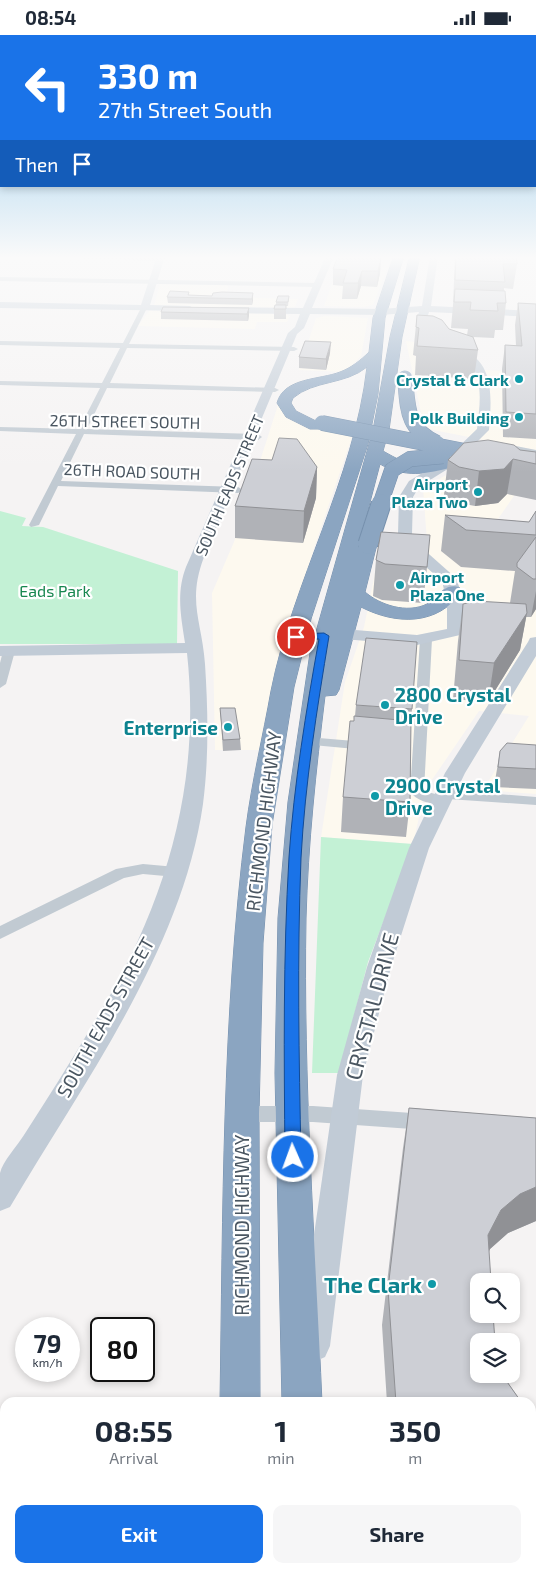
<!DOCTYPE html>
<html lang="en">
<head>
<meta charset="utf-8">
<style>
  :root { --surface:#fff; --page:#f6f6f7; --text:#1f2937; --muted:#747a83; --accent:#1a73e8 }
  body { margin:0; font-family:"Exo 2",sans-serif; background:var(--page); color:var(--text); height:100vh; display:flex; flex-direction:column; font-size:19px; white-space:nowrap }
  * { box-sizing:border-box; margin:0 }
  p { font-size:16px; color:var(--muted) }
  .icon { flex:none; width:28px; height:28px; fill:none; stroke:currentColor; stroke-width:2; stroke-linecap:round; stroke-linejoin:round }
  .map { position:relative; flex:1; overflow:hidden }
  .side { position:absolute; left:0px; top:1362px; width:536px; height:176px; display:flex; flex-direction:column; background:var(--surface); border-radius:15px 15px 0 0; box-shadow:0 2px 8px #0003 }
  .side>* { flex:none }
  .hud { position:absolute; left:0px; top:0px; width:536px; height:152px; box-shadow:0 2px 8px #0003; background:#1a73e8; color:#fff; overflow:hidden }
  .fabs { position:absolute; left:470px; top:1238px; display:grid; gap:10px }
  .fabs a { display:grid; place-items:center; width:50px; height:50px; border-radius:10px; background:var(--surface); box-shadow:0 2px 8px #0003; font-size:25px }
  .speed { position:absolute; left:15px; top:1282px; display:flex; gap:10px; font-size:25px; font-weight:700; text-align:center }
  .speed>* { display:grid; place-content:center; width:65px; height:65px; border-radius:50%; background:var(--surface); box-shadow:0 2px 8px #0003; line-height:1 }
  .speed small { font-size:12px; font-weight:400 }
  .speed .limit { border:2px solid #111; border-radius:8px; background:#fff; color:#111 }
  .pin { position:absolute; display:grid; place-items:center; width:42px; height:42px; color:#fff; margin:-21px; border:2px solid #fff; border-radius:50%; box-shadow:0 1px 5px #0007 }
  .me { position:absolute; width:55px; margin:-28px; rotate:358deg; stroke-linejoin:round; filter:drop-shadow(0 0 4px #0008) }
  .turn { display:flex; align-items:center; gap:18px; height:105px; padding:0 15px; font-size:22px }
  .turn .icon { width:65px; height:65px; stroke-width:2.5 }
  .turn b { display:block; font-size:35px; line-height:42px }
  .then { display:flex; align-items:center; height:48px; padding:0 15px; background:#0003; gap:10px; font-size:19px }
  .eta { display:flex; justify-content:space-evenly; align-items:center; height:85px; text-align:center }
  .eta b { font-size:30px; font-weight:700; line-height:35px }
  .cta { display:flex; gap:10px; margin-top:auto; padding:10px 15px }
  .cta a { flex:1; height:58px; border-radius:10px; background:var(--accent); color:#fff; font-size:20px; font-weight:700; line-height:58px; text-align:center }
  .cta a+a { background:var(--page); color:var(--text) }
  .status { display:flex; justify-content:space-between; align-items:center; height:35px; padding:0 25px; background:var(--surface); direction:ltr }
  .status svg { height:14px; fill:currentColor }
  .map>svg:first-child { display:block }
  .commercial { fill:#fdf9ef }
  .green { fill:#c3f1d5 }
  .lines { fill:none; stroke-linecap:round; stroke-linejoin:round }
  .highway-casing { stroke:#7690ad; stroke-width:1 }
  .street { fill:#c1cad2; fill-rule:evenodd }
  .secondary { fill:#c1cbd6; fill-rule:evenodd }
  .highway { fill:#8ba5c1; fill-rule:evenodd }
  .highway-bridge-far1-casing { stroke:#7690ad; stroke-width:16; stroke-linecap:butt }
  .highway-bridge-casing { stroke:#7690ad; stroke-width:21; stroke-linecap:butt }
  .highway-bridge-far1 { stroke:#8ba5c1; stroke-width:15 }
  .highway-bridge { stroke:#8ba5c1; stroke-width:19 }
  .wall { fill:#b0b2b7 }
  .shaded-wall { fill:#909195 }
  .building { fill:#cdcfd5; stroke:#909195 }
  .route { fill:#1a73e8; stroke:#114b97 }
  .culture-dot { fill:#0f9aa8; stroke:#fff; stroke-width:2 }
  .labels { text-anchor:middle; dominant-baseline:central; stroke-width:4.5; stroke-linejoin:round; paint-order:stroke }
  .far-culture-label { font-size:16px; font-weight:bold; fill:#0d838f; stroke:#fff; text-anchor:end }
  .far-street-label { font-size:16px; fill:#4a5661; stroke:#fff }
  .far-park-label { font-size:16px; fill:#17864f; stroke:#fff }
  .culture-label { font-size:19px; font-weight:bold; fill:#0d838f; stroke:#fff; text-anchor:start }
  .street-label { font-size:19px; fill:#4a5661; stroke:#fff }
  .near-street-label { font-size:22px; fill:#4a5661; stroke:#fff }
  .near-culture-label { font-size:22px; font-weight:bold; fill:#0d838f; stroke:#fff; text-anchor:end }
</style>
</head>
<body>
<div class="status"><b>08:54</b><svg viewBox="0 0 49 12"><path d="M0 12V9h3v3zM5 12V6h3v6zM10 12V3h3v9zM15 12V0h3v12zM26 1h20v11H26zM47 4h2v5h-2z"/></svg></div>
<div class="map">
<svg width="536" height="1538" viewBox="0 0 536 1538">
  <rect width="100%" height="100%" fill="#f5f3f3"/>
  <path class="commercial" d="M342,221H392L373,270L364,272L324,271Z
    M160,249L229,250L225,262L298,264L295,272L289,273L154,271Z
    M149,276L285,279L290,281L287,287H257L255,294L138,291Z
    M325,281L368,283L361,321L345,337L299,335L316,283Z
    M406,306L446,311L482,335L536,337V415L428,394L422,383Z
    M278,370L286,381L305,391L352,402L314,513L273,655L262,715H215L212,558L234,507Z
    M459,433L525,445L473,520L536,524V759L483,755L529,681L479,676L425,755L413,809L321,802L345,647L364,592L380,514L427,506L423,453Z"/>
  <path class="green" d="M0,476L26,483L22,491L43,492L178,536L177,609H0Z
    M321,802L413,809L368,927L339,1038H312Z"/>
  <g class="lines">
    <g class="highway-casing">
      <path id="highway" d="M394,221H404L385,283L378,359L368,409L311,584L294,652L272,790L263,908L259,1079L260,1368H220C223,1176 222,982 246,792C252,746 263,701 271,656C293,545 354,445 367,332C345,350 314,345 293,363L291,368L296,376L320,388L322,391L320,394H310L286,382L277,368C284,342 320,345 340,337C351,333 361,325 369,317L373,283Z
        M410,221H420L402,302L389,395L383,416C411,432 415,432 447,424L455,429L453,432C428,439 403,443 380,429L358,513L362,505H374L377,509L365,557C380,570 407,579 427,569C440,562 443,548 459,552L462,556C438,591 396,590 361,572L339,655L336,660L325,661C316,735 308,809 306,883C303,1045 315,1206 322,1368H282L275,1038L278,883L288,767L310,618L373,395L390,302Z
        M216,1534H262V1538H216Z
        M284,1534H350L351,1538H284Z"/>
    </g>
    <path class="street" d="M24,221H125L163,224L160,226Z
      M0,242L318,248L321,250L318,252L0,246Z
      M144,271L147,273L129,309L294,312L298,314L294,316L127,313L110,348L275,353L279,355L275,357L107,353L87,394L258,399L262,402L258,405L84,399L61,446L238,452L243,455L238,458L58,451L39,490L31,492L29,490L76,399L0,396V392L79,394L100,353L0,350V346L102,348L120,313L0,310V306L123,308L141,273Z
      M501,408L536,415V421L498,413L497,411Z
      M426,601L432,604L424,756L439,760L440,756L445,755L536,762V770L448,764L447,768C435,771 418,767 410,757L420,604Z
      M9,613L15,616L6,649L0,653V628L3,616Z
      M307,702L366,707L372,711L366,715L302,709L301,706Z
      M143,829L176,832L181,833L183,837L181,841L176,842L143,839L124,843L0,904V891L116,834Z
      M242,1071H313L426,1079L433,1081L435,1087L433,1093L426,1095L313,1087H242L236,1085L233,1079L236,1073Z"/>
    <path class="secondary" d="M157,221H165L150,270L190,271L195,274L193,276L0,273V267L141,270Z
      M326,221H334L312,273L381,274L422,271L430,221H438L431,271L536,276V282L429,277L426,286L421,289L416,286L419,277L381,280L310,279L304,293L297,299L204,522C187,567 202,586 205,629C208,676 209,722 203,769C182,915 83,1048 10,1172L0,1176C0,1164 0,1150 0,1138C3,1126 17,1111 24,1100C47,1064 70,1028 92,991C163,876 202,755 187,618L0,621V611L185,608C181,581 176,558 186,532L288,298L295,292L300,279L222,278L217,275L222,272L303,273Z
      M453,311C495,322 492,359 489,395L454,430L419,452L413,462L412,499L421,512L457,544L463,568V590L473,591L475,594L473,597L417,610L355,605H290L288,602L290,599L296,597L355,595L417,600L447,594V568L442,546L410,518L398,499L399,462L409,446L446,424L477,394C481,361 486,329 449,316L448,314Z
      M536,602V621L465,738L429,813L391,932L363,1040L330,1311L325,1322L314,1327L303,1322L298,1311L337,1040L367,932L409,813L445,738L528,607L530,603Z"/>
    <use href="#highway" class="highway"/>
    <g class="highway-bridge-far1-casing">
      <path id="highway-bridge-far1" d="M405,343C408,373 406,394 437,408
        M322,388L490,421
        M380,470L392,435L410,424L443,421"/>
    </g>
    <g class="highway-bridge-casing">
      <path id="highway-bridge" d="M368,509L381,469"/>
    </g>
    <use href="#highway-bridge-far1" class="highway-bridge-far1"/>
    <use href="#highway-bridge" class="highway-bridge"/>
  </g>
  <path class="wall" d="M338,221H373V223H381L380,238L377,252L361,251L357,264H342L343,251L333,250V234Z
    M455,221H536V223H516L517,229L513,254L504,253V256L506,268L503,295H495L494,303L473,302L478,315L474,344L415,340L416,321L413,320L417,280L449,294L467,300L468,294L451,293L453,270Z
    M189,257V260L212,261L253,258V265L252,270L168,268L167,262Z
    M289,261L288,271H286V284H274V274L276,270V267Z
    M518,268L536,269V404L503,402L502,334L505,310L516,311L515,290Z
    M249,273V280L248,286L161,284V277Z
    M330,318L326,335L299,333V322Z
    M520,415L536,417V465L507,459L498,468L475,471L454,467L444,460L448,425Z
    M317,432L316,463L303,508L235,503V471Z
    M536,476V574L531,582H526L520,615L488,667L453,664L458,606L463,569L510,568L515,536L461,532L441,516L445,480L529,487Z
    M376,525L427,532L423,568L382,565L373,561Z
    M356,670L412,674L411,686L410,767L406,802L341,797L343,762L354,686L355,681Z
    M220,673L240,704L241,715L223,716Z
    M536,710V754L494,752L500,716Z
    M409,1073L536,1083V1186L508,1198L490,1214L489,1217L479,1306L522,1368H387L382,1290L403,1113Z
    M536,1382V1538H399V1534H531Z"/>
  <path class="shaded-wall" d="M381,223L380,238L377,252L378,236Z
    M362,236L361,251L357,264L358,248Z
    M253,258V265L252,270V264Z
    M249,273V280L248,286L247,279Z
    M331,307L330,318L326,335V324Z
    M513,424L507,459L498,468L475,471L479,436Z
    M317,432L316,463L303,508L304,476Z
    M536,556V574L531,582Z
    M527,578L520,615L488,667L494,628Z
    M536,1152V1186L508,1198L490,1214L477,1238L488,1200L501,1175L520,1159Z"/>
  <path class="building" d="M338,221H370V222L381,223L378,236H362L358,248H343L347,235L333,234Z
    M456,221H516L517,229H503L505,247L455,245Z
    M455,254L505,256L506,268H497L498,276L470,275L471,267H454Z
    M170,256L189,257L188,260L212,261L213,258L222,257L253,258L252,264L167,262Z
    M278,261H289L288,267H276Z
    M518,268L536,269V379L506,377L505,310L522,311Z
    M275,270H286V274H274Z
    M163,272L249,273L247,279L161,277Z
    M417,280L433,281L442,285L449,294L473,302L478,315L417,311L419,293L416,292Z
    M305,306L331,307L326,324L299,322Z
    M279,403L297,404L317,432L304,476L235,471L252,424L272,425Z
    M488,405L514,410L520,415L536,417V429L513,424L504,434L479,436L459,432L448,425L464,408Z
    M536,476V500L466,495L445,480L529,487Z
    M381,497L430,500L427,532L385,529L376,525Z
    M536,502V544H533L517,532V528Z
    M476,566L526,569L527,578L494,628L459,625L463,569Z
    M366,603L417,607L412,674L356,670Z
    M220,673H235L240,704L223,705Z
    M354,681L411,686L410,767L343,762L350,686H354Z
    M507,708L536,710V734L498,732L500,716Z
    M409,1073L536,1083V1152L520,1159L501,1175L488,1200L491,1246H479V1279H493L495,1306H479V1339H504L505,1344L522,1368H396L388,1254Z
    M531,1378L536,1382V1537L511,1538H409V1534H531Z"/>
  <linearGradient id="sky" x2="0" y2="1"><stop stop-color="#85c3ea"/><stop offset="0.51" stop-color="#fafafa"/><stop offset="1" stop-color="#fafafa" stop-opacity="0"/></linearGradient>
  <rect width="536" height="437" fill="url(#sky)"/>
  <path class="route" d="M324,598L329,601C317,674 305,748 301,823C297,923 299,1023 301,1122L298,1127L293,1130L287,1127L285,1122C284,1022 283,922 289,822C294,749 306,676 319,604L296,605L292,602L296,599Z"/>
  <g class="culture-dot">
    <circle cx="519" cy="344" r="5"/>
    <circle cx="519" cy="382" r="5"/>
    <circle cx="478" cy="457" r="5"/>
    <circle cx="400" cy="550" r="5"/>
    <circle cx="385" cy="670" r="5"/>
    <circle cx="228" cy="692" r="5"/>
    <circle cx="375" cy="761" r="5"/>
    <circle cx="432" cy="1249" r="5"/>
  </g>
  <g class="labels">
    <g class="far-culture-label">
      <text x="509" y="344">Crystal &amp; Clark</text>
      <text x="509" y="382">Polk Building</text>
      <text x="468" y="448">Airport<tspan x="468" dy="18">Plaza Two</tspan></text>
      <text x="410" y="541" text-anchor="start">Airport<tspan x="410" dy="18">Plaza One</tspan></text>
    </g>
    <g class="far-street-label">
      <text transform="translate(125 386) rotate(1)">26TH STREET SOUTH</text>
      <text transform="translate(132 436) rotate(2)">26TH ROAD SOUTH</text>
      <text transform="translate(229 450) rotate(-67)">SOUTH EADS STREET</text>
    </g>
    <g class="far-park-label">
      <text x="55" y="555">Eads Park</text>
    </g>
    <g class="culture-label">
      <text x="395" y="659">2800 Crystal<tspan x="395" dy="22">Drive</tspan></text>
      <text x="218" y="692" text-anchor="end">Enterprise</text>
      <text x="385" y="750">2900 Crystal<tspan x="385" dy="22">Drive</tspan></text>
    </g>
    <g class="street-label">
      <text transform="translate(263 786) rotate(-83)">RICHMOND HIGHWAY</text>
      <text transform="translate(105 982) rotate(-61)">SOUTH EADS STREET</text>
      <text transform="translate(241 1190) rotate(-90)">RICHMOND HIGHWAY</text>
    </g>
    <g class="near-street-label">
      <text transform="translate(371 971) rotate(-75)">CRYSTAL DRIVE</text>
    </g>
    <g class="near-culture-label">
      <text x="422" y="1249">The Clark</text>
    </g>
  </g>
</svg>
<div class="fabs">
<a><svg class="icon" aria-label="search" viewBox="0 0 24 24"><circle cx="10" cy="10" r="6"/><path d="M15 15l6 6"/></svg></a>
<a><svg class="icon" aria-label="layers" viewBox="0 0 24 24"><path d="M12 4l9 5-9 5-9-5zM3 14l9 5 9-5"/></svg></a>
</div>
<div class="speed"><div>79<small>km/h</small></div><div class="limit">80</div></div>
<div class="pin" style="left:296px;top:602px;background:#d93025"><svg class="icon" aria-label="arrive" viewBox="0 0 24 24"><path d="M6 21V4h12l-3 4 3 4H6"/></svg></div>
<svg class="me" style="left:293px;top:1122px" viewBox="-20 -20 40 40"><circle r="17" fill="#1a73e8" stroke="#fff" stroke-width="3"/><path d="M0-11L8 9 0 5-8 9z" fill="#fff"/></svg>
<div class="hud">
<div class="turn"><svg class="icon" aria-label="left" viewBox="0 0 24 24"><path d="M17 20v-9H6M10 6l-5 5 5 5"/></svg><div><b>330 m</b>27th Street South</div></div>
<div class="then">Then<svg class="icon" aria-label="arrive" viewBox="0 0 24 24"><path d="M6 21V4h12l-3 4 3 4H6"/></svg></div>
</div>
<section class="side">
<div class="eta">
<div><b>08:55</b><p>Arrival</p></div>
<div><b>1</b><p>min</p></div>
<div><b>350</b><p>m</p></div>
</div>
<div class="cta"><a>Exit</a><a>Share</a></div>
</section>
</div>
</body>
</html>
